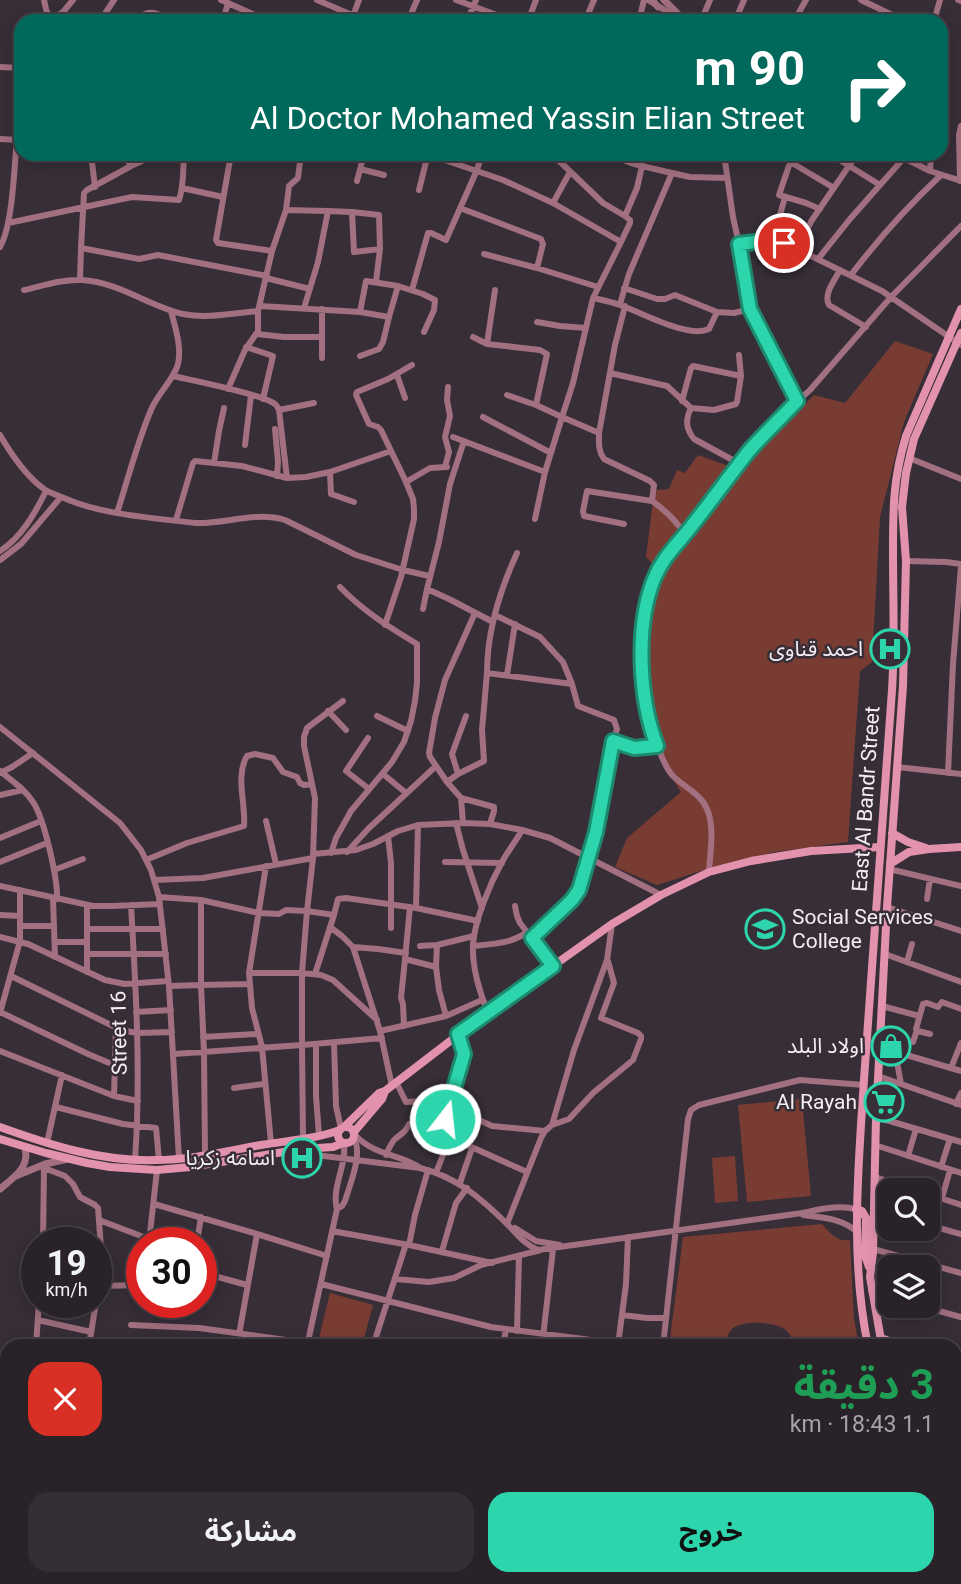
<!DOCTYPE html>
<html lang="ar">
<head>
<meta charset="utf-8">
<style>
  :root { --surface:#292229; --page:#352f35; --text:#f1f3f6; --muted:#a5a4a8; --line:#453f46; --accent:#2cd5ab }
  body { margin:0; font-family:Roboto,"Noto Sans Arabic",sans-serif; background:var(--page); color:var(--text); direction:rtl; height:100vh; display:flex; flex-direction:column; font-size:26px; white-space:nowrap }
  * { box-sizing:border-box; margin:0 }
  p { font-size:23px; color:var(--muted) }
  .icon { flex:none; width:38px; height:38px; fill:none; stroke:currentColor; stroke-width:2; stroke-linecap:round; stroke-linejoin:round }
  .map { position:relative; flex:1; overflow:hidden; direction:ltr }
  .sheet { position:absolute; left:0px; top:1339px; width:962px; height:247px; display:flex; flex-direction:column; background:var(--surface); border-radius:21px 21px 0 0; box-shadow:0 4px 18px #0003,0 0 0 2px var(--line); direction:rtl }
  .sheet>* { flex:none }
  .top-card { position:absolute; left:14px; top:14px; width:934px; height:147px; border-radius:21px; box-shadow:0 4px 18px #0003,0 0 0 2px var(--line); direction:rtl; background:#00695c; color:#fff; overflow:hidden }
  .tools { position:absolute; left:877px; top:1178px; display:grid; gap:14px }
  .tools a { display:grid; place-items:center; width:63px; height:63px; border-radius:14px; background:var(--surface); box-shadow:0 4px 18px #0003,0 0 0 2px var(--line); font-size:35px }
  .speed { position:absolute; left:21px; top:1227px; display:flex; gap:14px; font-size:35px; font-weight:700; text-align:center }
  .speed>* { display:grid; place-content:center; width:91px; height:91px; border-radius:50%; background:var(--surface); box-shadow:0 4px 18px #0003,0 0 0 2px var(--line); line-height:1 }
  .speed small { font-size:18px; font-weight:400 }
  .speed .limit { border:10px solid #d22; background:#fff; color:#111 }
  .pin { position:absolute; display:grid; place-items:center; width:60px; height:60px; color:#fff; margin:-30px; border:4px solid #fff; border-radius:50%; box-shadow:0 2px 7px #0007 }
  .me { position:absolute; width:77px; margin:-38px; rotate:16deg; stroke-linejoin:round; filter:drop-shadow(0 0 5px #0008) }
  .turn { display:flex; align-items:center; gap:24px; height:147px; padding:0 28px; font-size:32px }
  .turn .icon { width:91px; height:91px; stroke-width:2.5 }
  .turn b { display:block; font-size:49px; line-height:60px }
  .round { display:grid; place-items:center; flex:none; width:74px; height:74px; border-radius:21px; background:var(--page) }
  .summary { display:flex; align-items:center; justify-content:space-between; height:119px; padding:0 28px }
  h1 { font-size:42px; font-weight:700; line-height:52px; color:#1e9e55 }
  .cta { display:flex; gap:14px; margin-top:auto; padding:14px 28px }
  .cta a { flex:1; height:80px; border-radius:21px; background:var(--accent); color:#111; font-size:28px; font-weight:700; line-height:80px; text-align:center }
  .cta a+a { background:var(--page); color:var(--text) }
  .map>svg:first-child { display:block }
  .green { fill:#793c33 }
  .lines { fill:none; stroke-linecap:round; stroke-linejoin:round }
  .minor { stroke:#a27080; stroke-width:6 }
  .tertiary { stroke:#a27080; stroke-width:7 }
  .secondary { stroke:#e292ad; stroke-width:8 }
  .route-casing { stroke:#1d8a6f; stroke-width:18 }
  .route { stroke:#2cd5ab; stroke-width:12 }
  .labels { text-anchor:middle; dominant-baseline:central; stroke-width:5; stroke-linejoin:round; paint-order:stroke }
  .poi-label { font-size:21px; fill:#f4eef4; stroke:#372e37; text-anchor:end }
  .street-label { font-size:21px; fill:#f4eef4; stroke:#372e37 }
</style>
</head>
<body>
<div class="map">
<svg width="961" height="1584" viewBox="0 0 961 1584">
  <rect width="100%" height="100%" fill="#372e37"/>
  <path class="green" d="M895,341L933,354L904,422L880,517L872,662L860,671L848,842L774,852L704,870L657,885L615,867L627,838L681,792L671,777L646,708L647,668L653,596L660,571L646,557L652,509L657,490L669,489L677,470L685,473L698,455L740,470L814,395L845,403Z
    M802,1099L811,1196L747,1202L738,1105Z
    M735,1156L738,1201L715,1203L712,1158Z
    M822,1224C830,1233 837,1242 850,1240L854,1319L859,1346H793C792,1340 791,1335 786,1330C776,1322 741,1319 731,1330C728,1334 726,1340 725,1346H669L683,1237Z
    M330,1293L373,1305L362,1346H317Z"/>
  <g class="lines">
    <path class="minor" d="M44,0L46,9L50,20L49,21
      M221,0L228,3L223,21
      M317,0L366,21
      M456,0L513,21
      M648,0L683,21
      M861,0L905,21
      M958,0L961,1
      M228,3L268,21
      M63,12L76,21
      M50,20L63,12L73,0
      M100,21L114,0
      M142,21L145,14C154,10 164,17 172,21
      M351,21L359,0
      M408,21L417,0
      M467,21L476,0
      M528,21L536,0
      M585,21L594,0
      M639,21L644,0
      M701,21L710,0
      M735,21L744,0
      M794,21L806,0
      M934,21L940,0
      M0,67L21,68
      M0,139L19,140
      M91,154L95,187
      M231,154L216,240L218,243L272,251
      M427,154L503,180L553,203L621,242L593,298C602,300 612,302 620,305C641,312 688,339 709,329L717,312L734,313L750,309
      M552,154L603,203L625,216
      M609,154L631,163L642,166L637,188L625,216L630,220V223L621,242
      M724,154L733,217L739,244L750,309L797,401
      M777,154L834,188
      M793,154L779,195L806,203L820,209
      M830,154L880,185
      M896,154L930,171L961,181
      M131,166L146,159L174,154
      M642,166L672,173
      M360,169L384,175
      M930,171L931,154
      M357,181L364,154
      M960,181L959,135L961,126
      M182,188L223,197
      M419,190L428,154
      M553,203L570,172
      M460,208L541,239L543,244L537,268
      M286,210L328,211
      M352,212L354,252L380,249
      M8,223L132,197L179,200C184,186 183,169 184,154
      M773,240L785,197
      M739,244L771,240L797,249L882,291L961,345
      M0,247C13,225 14,167 17,139
      M81,248L84,193L87,190L131,166L124,154
      M797,249L812,220L857,154
      M484,254L537,268L598,287
      M818,259L850,219L903,159
      M790,265L795,248
      M840,270C835,280 823,294 829,305L866,327
      M851,275C879,238 908,206 941,175
      M266,278L310,289
      M80,280L81,248L139,259L158,255L267,276
      M624,288L657,299H665L675,295L717,312
      M24,290C42,286 62,279 82,280C118,282 149,306 183,314C208,319 234,313 258,311
      M412,290L428,233H431L446,240L477,170L482,154
      M593,298L573,383L562,417L599,433L615,345L625,306
      M620,304L629,274L672,173L690,177L727,178
      M260,306L360,312L389,317L398,286L423,294L435,300L434,310L424,332
      M304,308L318,262L328,211L352,212L379,215L380,249L376,282
      M322,309V358
      M360,312L366,281L398,286
      M537,322L560,326L586,328
      M257,334L284,337H321
      M473,337L487,344L540,350L547,354L536,405L507,395
      M487,344L495,290
      M246,347L273,356L263,399
      M360,356L379,349L383,342L389,317
      M610,373L667,386L691,408L714,410L736,404L737,402L741,376L739,355
      M397,375L405,398
      M173,376C190,380 267,395 276,405C278,407 278,409 279,410L287,478
      M228,389L245,350L258,331V311L272,251L286,210L289,186L298,178L301,154
      M682,401L691,368L693,366L741,376
      M691,408C685,420 686,429 694,439L740,464
      M279,410L314,403
      M483,417L551,453
      M275,429L278,462L277,476
      M599,433C599,443 598,451 604,459L650,481L654,485L652,501
      M0,435C11,454 26,476 44,489C50,493 57,495 64,498C102,515 154,518 196,523C226,524 255,511 285,520L356,555L403,570L429,576
      M453,437L545,472
      M245,445L251,395
      M909,458L961,479
      M214,463L219,431L224,408
      M445,467L449,452L445,437L450,416L447,400L448,387
      M330,472L331,494L354,502
      M406,482L430,468L447,467
      M117,513C128,479 137,443 151,410C157,394 175,378 178,364C182,347 175,327 171,311
      M535,519L545,472L562,417L536,405
      M176,520L193,463L195,461L242,466L287,478L306,477L330,472L391,451
      M624,524L584,516L583,511L587,491L652,501C665,510 676,521 685,534
      M0,551C22,537 35,513 46,491
      M0,560L21,544L61,497
      M906,561L946,562L961,564
      M427,589L439,542L450,484L464,441
      M423,609L427,589L449,599L493,622
      M475,613L445,680L435,718L429,753L430,757L447,782L461,798L494,807V811L490,824
      M385,625L401,577L414,519V509L413,499L406,482L381,430L378,427L369,424L356,395L357,392L388,379L412,365
      M487,673C487,632 500,590 517,553
      M507,675L515,624
      M572,684L578,706L614,720L617,729L613,741L634,748L657,746
      M328,711L346,730
      M377,716L408,731
      M0,727L120,823L141,850L151,870L159,897L169,986L179,1159
      M368,738L346,771L369,789
      M897,767L961,774
      M0,771C11,780 25,789 33,802C44,818 58,879 57,899
      M0,773L12,767L33,753
      M948,773L953,664L961,566
      M383,774L406,793
      M458,774L452,754L466,716
      M447,782L458,774L484,761L482,730L487,673L572,684L563,662L540,637L495,615
      M0,795L23,790
      M461,798L463,823
      M266,821L276,864
      M456,823L463,850L482,908
      M388,836L391,863V928
      M0,838L41,821
      M347,852L368,829L436,766
      M331,853L336,838L351,811L392,762L404,742L411,721L415,701L417,683V644C389,627 363,611 340,587
      M313,854L356,850L373,844L398,831L418,825L463,823L490,824L522,830L550,838L661,895
      M146,860L187,843L244,826C246,804 235,776 247,756L255,754L273,758L283,772L297,777L300,783L304,785L312,784
      M0,862L47,843
      M445,862L502,863
      M889,869L961,886
      M54,870L83,859
      M709,872C710,853 715,827 707,809C701,794 684,787 673,776C665,768 661,754 656,743C636,691 635,602 667,553C672,546 679,540 685,534C697,521 707,506 718,492C746,456 775,420 810,390L891,297L961,226
      M154,880L203,878L313,858
      M0,886L93,906H112L160,904
      M159,897L201,900L259,913L279,914L286,910L307,911L313,858L315,798L304,746V737L307,728L343,701
      M53,898L55,957
      M927,899L930,879
      M201,900V985L249,984
      M87,905V972
      M131,905C136,990 141,1075 135,1160
      M515,906L517,916L520,923L553,966
      M410,907L405,959L436,967L437,945
      M887,907L961,931
      M416,908L478,921
      M0,915L20,916
      M20,926H54
      M330,927L342,936L353,947L380,1031L392,1086
      M87,929H163
      M0,937L28,944L105,980L125,984L168,981
      M532,938L572,900L579,890L596,832L613,741
      M55,942H87
      M420,946L437,945L474,936
      M473,946C492,944 511,944 527,932
      M353,947L378,949L406,953
      M87,954H166
      M885,954L961,982
      M907,962L912,944
      M249,973L266,866
      M315,974L334,915
      M11,976L121,1030L137,1033L172,1032
      M169,986L201,985L204,1052L205,1155
      M882,1006L919,1016
      M0,1012L88,1054L114,1065
      M136,1012L171,1010
      M488,1012C479,992 472,966 473,944C475,919 490,884 502,862C508,851 516,841 522,830
      M0,1013L20,941V890
      M446,1016L482,1000
      M404,1026L403,1004L401,998L405,959
      M380,1031L446,1016L439,990L436,967
      M930,1034L918,1031L916,1029L923,1004L927,1003L938,1007L942,1002L961,1009
      M203,1037L258,1034
      M913,1042L917,1030
      M334,1043L336,1106L341,1129
      M316,1044V1096L319,1135
      M879,1047L961,1071
      M0,1051L114,1096L138,1101
      M895,1051L901,1084
      M174,1054L302,1045V973L321,975L333,980L377,1020
      M951,1068L961,1043
      M878,1076L961,1105
      M396,1082L406,1102L428,1101L444,1104L492,1126L545,1131
      M234,1088L264,1084
      M114,1096L116,1028
      M956,1104L961,1093
      M56,1107L123,1124L156,1128L159,1160
      M876,1117L961,1142
      M552,1125L569,1119L593,1093L633,1060L641,1039V1036L638,1033L601,1018L614,983L608,961
      M441,1133L464,1054L458,1034
      M355,1135C375,1156 397,1153 419,1167
      M303,1138L302,1045L382,1038
      M47,1143L62,1075
      M271,1143L262,1047L252,1008L249,973H302L307,911L334,915L338,899L346,898L416,908L418,825
      M875,1145L961,1173
      M292,1152L420,1168C457,1177 482,1199 508,1225C517,1234 525,1245 538,1250L795,1214C815,1211 836,1204 856,1209
      M386,1155C388,1150 391,1144 394,1140C400,1134 406,1133 409,1124L412,1123L447,1136L527,1172
      M908,1156L916,1129
      M41,1167L44,1168L43,1242
      M941,1167L950,1139
      M44,1168L65,1176L73,1184L80,1197L95,1205L98,1208L102,1261L96,1300
      M436,1173L450,1137
      M875,1177L916,1190
      M460,1183L472,1148
      M928,1194L961,1205
      M942,1198L950,1170
      M154,1204L257,1234L327,1256
      M337,1209L342,1206L345,1201C350,1184 363,1154 354,1139
      M803,1215C823,1218 842,1218 857,1232
      M99,1220L149,1239
      M507,1224L541,1138L545,1131L552,1125L574,1050L607,960L612,924
      M928,1225L961,1234
      M515,1228L536,1241L560,1245
      M332,1231L409,1245L492,1263
      M149,1242L157,1170
      M197,1242L201,1217
      M409,1245L415,1215L428,1170
      M873,1249L961,1273
      M442,1251L456,1203L467,1188
      M201,1277H218L247,1285
      M395,1279L429,1282L454,1278L481,1265L541,1250
      M321,1284L491,1327L607,1342L621,1346
      M99,1286L142,1285
      M871,1291L889,1297
      M921,1306L961,1317
      M622,1315L647,1318H666
      M38,1320L91,1332
      M131,1325L199,1328L308,1343
      M517,1331L519,1256
      M618,1345L626,1284L628,1237
      M36,1346L39,1302
      M89,1346L96,1302
      M237,1346L257,1234
      M307,1346L337,1209C331,1188 347,1165 344,1143
      M373,1346L406,1244
      M503,1346L506,1329
      M542,1346L553,1249
      M663,1346L688,1119L691,1110L699,1105L800,1080L864,1085
      M0,1375L7,1376
      M956,1394L961,1395
      M0,1414L7,1415
      M956,1425L961,1420
      M0,1453L7,1454
      M956,1508L961,1510
      M956,1539L961,1526
      M396,1578L421,1584
      M679,1578L686,1584
      M0,1582L7,1544
      M256,1584L257,1578
      M316,1584L318,1578
      M377,1584L378,1578
      M436,1584L437,1578
      M552,1584L553,1578
      M650,1584L652,1578
      M706,1584L707,1578
      M940,1584L942,1578"/>
    <path class="tertiary" d="M652,0L658,7
      M664,0L685,21
      M16,1176L45,1164L68,1159
      M0,1189C14,1177 30,1168 25,1147
      M0,1572L7,1574
      M27,1578L51,1584"/>
    <path class="secondary" d="M892,833L908,842L926,848
      M890,864L909,852L929,849L961,847
      M338 1135a8 8 0 1 1 16 0a8 8 0 1 1-16 0Z
      M0,1127C50,1145 102,1162 156,1160C191,1160 226,1151 261,1145C287,1141 315,1139 340,1130
      M344,1127L379,1093L385,1091L488,1012L612,924L661,895L709,872L751,861L811,851L880,847
      M354,1132L382,1099L385,1091
      M0,1139L46,1153L87,1163L110,1167L157,1170L190,1167L302,1149L333,1147L343,1143
      M856,1209L862,1211L866,1218L865,1256L869,1267
      M881,1338L902,1346
      M868,1346C849,1254 859,1158 865,1065C873,940 884,815 892,690C895,644 893,597 893,552C893,508 893,479 906,436L961,309
      M882,1346L870,1277L873,1253L876,1117L887,907L903,686L906,561L902,507L906,473L914,439L961,333
      M956,1365L961,1366
      M956,1373L961,1375
      M765,1584L770,1578
      M780,1584L785,1578"/>
  </g>
  <g class="lines">
    <g class="route-casing">
      <path id="route" d="M445,1119L464,1054L458,1034L553,966L532,938L572,900L579,890L596,832L613,741L634,748L657,746C639,699 635,626 654,579C663,556 680,542 694,523C713,499 730,475 749,451C764,434 781,418 797,401L750,309L739,244L771,240L784,243"/>
    </g>
    <use href="#route" class="route"/>
  </g>
  <defs>
    <g id="hospital-ring" transform="scale(2.0125)"><circle r="9.5" fill="#372e37" stroke="#2cd5ab" stroke-width="1.5"/><path d="M-5-5h3v3.5h4V-5h3V5h-3V1.5h-4V5h-3Z" fill="#2cd5ab"/></g>
    <g id="university-ring" transform="scale(2.0125)"><circle r="9.5" fill="#372e37" stroke="#2cd5ab" stroke-width="1.5"/><path d="M0-5L7-2L0 1L-7-2ZM-4 1L0 2.5L4 1V4Q0 6-4 4Z" fill="#2cd5ab"/></g>
    <g id="shop-ring" transform="scale(2.0125)"><circle r="9.5" fill="#372e37" stroke="#2cd5ab" stroke-width="1.5"/><path d="M-5-2.5h2.3a2.7 3.5 0 0 1 5.4 0H5L5.5 6h-11ZM-1.5-2.5h3a1.5 2.3 0 0 0-3 0Z" fill="#2cd5ab"/></g>
    <g id="supermarket-ring" transform="scale(2.0125)"><circle r="9.5" fill="#372e37" stroke="#2cd5ab" stroke-width="1.5"/><path d="M-6-5.5h2.5l.6 2H6L4.5 2H-2.5L-4.4-4H-6ZM-1.5 3.2a1.3 1.3 0 1 0 .1 0ZM3 3.2a1.3 1.3 0 1 0 .1 0Z" fill="#2cd5ab"/></g>
  </defs>
  <g fill-rule="evenodd">
    <use href="#hospital-ring" x="890" y="649"/>
    <use href="#university-ring" x="765" y="929"/>
    <use href="#shop-ring" x="891" y="1046"/>
    <use href="#supermarket-ring" x="884" y="1102"/>
    <use href="#hospital-ring" x="302" y="1158"/>
  </g>
  <g class="labels">
    <g class="poi-label">
      <text x="863" y="649">احمد قناوى</text>
      <text x="792" y="917" text-anchor="start">Social Services<tspan x="792" dy="24">College</tspan></text>
      <text x="864" y="1046">اولاد البلد</text>
      <text x="857" y="1102">Al Rayah</text>
      <text x="275" y="1158">اسامه زكريا</text>
    </g>
    <g class="street-label">
      <text transform="translate(866 799) rotate(-86)">East Al Bandr Street</text>
      <text transform="translate(119 1033) rotate(-91)">Street 16</text>
    </g>
  </g>
</svg>
<div class="tools">
<a><svg class="icon" aria-label="search" viewBox="0 0 24 24"><circle cx="10" cy="10" r="6"/><path d="M15 15l6 6"/></svg></a>
<a><svg class="icon" aria-label="layers" viewBox="0 0 24 24"><path d="M12 4l9 5-9 5-9-5zM3 14l9 5 9-5"/></svg></a>
</div>
<div class="speed"><div>19<small>km/h</small></div><div class="limit">30</div></div>
<div class="pin" style="left:784px;top:243px;background:#d93025"><svg class="icon" aria-label="arrive" viewBox="0 0 24 24"><path d="M6 21V4h12l-3 4 3 4H6"/></svg></div>
<svg class="me" style="left:445px;top:1119px" viewBox="-20 -20 40 40"><circle r="17" fill="#2cd5ab" stroke="#fff" stroke-width="3"/><path d="M0-11L8 9 0 5-8 9z" fill="#fff"/></svg>
<div class="top-card">
<div class="turn"><svg class="icon" aria-label="right" viewBox="0 0 24 24"><path d="M7 20v-9h11M14 6l5 5-5 5"/></svg><div><b>90 m</b>Al Doctor Mohamed Yassin Elian Street</div></div>
</div>
<section class="sheet">
<div class="summary"><div><h1>3 دقيقة</h1><p>1.1 km · 18:43</p></div><a class="round" style="background:#d93025;color:#fff"><svg class="icon" aria-label="close" viewBox="0 0 24 24"><path d="M6 6l12 12M18 6L6 18"/></svg></a></div>
<div class="cta"><a>خروج</a><a>مشاركة</a></div>
</section>
</div>
</body>
</html>
